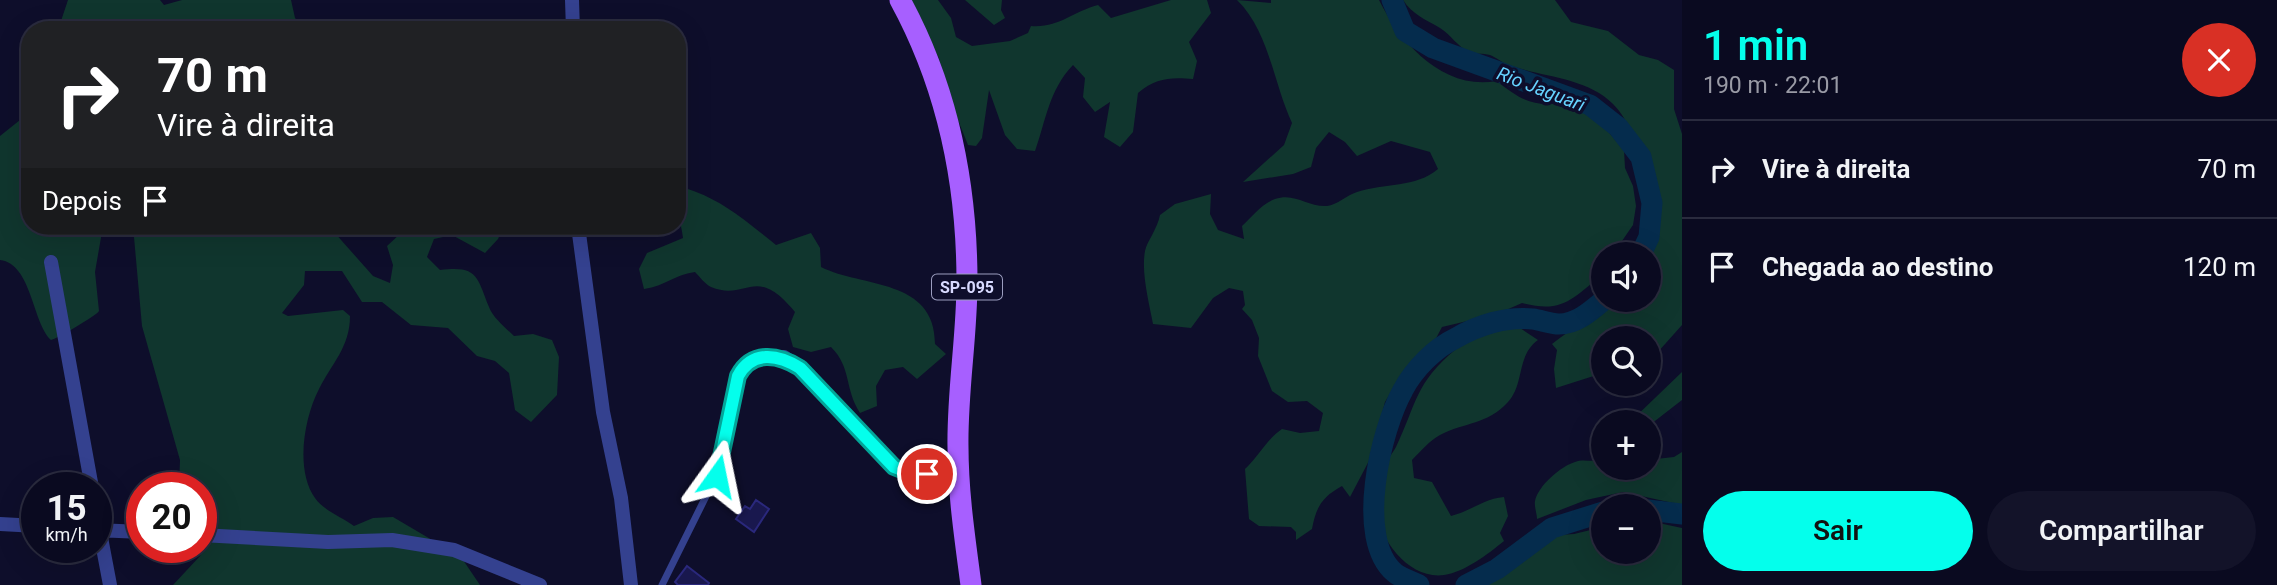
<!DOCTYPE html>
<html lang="pt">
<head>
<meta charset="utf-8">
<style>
  :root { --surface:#0a0a20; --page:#131329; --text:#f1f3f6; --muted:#999aa5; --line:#2a2b3e; --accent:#04ffec }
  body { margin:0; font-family:Roboto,sans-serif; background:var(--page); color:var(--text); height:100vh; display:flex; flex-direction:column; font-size:26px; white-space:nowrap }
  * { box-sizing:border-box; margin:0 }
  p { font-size:23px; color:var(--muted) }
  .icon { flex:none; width:38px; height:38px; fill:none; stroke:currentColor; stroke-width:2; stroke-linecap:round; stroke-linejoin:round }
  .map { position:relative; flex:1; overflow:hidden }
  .panel { display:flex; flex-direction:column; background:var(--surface); width:595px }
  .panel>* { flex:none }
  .guide { position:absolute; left:21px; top:21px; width:665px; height:214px; border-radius:28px; box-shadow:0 7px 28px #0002,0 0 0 2px var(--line); background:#202124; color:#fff; overflow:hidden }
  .tools { position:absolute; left:1591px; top:242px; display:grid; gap:14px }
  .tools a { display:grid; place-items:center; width:70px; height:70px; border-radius:50%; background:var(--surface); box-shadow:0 7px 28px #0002,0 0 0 2px var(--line); font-size:35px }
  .speed { position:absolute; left:21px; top:472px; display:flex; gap:14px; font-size:35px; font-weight:700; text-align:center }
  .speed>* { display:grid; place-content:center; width:91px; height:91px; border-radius:50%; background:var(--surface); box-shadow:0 7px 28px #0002,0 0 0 2px var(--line); line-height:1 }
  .speed small { font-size:18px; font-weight:400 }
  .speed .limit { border:10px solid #d22; background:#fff; color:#111 }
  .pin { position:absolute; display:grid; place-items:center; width:60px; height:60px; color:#fff; margin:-30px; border:4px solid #fff; border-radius:50%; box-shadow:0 2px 7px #0007 }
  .me { position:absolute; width:77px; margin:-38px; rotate:12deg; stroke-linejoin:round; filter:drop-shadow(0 0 5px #0008) }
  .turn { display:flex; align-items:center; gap:24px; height:147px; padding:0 21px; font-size:32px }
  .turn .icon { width:91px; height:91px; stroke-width:2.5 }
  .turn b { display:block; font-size:49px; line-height:60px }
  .then { display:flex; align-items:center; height:66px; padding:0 21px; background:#0003; gap:14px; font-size:26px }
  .round { display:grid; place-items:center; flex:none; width:74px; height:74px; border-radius:37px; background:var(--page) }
  .summary { display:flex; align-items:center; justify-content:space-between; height:119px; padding:0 21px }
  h1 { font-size:42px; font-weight:600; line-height:52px; color:var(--accent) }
  .action { display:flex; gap:14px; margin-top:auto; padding:14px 21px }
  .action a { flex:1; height:80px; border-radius:42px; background:var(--accent); color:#111; font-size:28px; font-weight:600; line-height:80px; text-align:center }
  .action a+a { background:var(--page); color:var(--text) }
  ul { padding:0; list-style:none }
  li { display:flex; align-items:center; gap:21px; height:98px; padding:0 21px; border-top:2px solid var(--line) }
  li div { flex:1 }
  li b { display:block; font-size:26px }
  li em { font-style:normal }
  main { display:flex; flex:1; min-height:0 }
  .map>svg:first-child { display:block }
  .green { fill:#10362e }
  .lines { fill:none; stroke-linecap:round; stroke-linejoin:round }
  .river { stroke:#052c4d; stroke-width:21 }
  .building { fill:#19184e; stroke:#2a287c; stroke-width:2 }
  .lane { stroke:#34418f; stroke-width:7 }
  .street { stroke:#34418f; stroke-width:14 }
  .primary { stroke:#a75fff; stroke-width:21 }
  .route-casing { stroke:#03a699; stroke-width:18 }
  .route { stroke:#04ffec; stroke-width:12 }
  .labels { text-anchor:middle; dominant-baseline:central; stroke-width:7; stroke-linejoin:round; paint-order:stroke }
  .shield { fill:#0e0e2b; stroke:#9b9dbf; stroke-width:2 }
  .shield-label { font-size:16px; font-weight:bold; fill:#d8daff }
  .water-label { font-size:19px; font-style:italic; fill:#66d3ff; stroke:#0e0e2b }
</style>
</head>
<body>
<main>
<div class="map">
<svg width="1682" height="585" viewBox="0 0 1682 585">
  <rect width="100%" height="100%" fill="#0e0e2b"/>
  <path class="green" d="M68,0H160L164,5L182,0H291L295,18L305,30H58Z
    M905,0H938L951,18L956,37L972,46L1010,41L1028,33L1031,26C1059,28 1072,12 1098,5L1111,18L1171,0H1207L1211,13L1189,42L1197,61L1193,79C1170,77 1156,78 1138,93L1133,132L1120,147L1104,137L1110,102L1095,112L1083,97L1085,78L1073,65C1049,90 1046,120 1035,151L1017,149L1005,135L989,90L982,138L976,146L968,145L944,85L939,58Z
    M965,0H1002L1001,10L1005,18L994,25Z
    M1237,0L1271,3V0H1379C1401,44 1444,91 1497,81C1520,100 1535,108 1565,102L1599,121L1624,150L1625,168L1633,186L1636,206L1633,225L1613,254H1603V274C1573,298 1563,314 1522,303L1497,314L1442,327L1433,344L1405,369L1385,402L1371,457L1350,497L1342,486C1322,497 1316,507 1312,529L1296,540V532L1291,527L1259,526L1249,519L1245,469C1259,456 1266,440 1282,429L1300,433L1319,431L1323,413L1307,401L1288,402L1272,391L1258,356L1259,338L1252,320L1242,309L1245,305L1243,291L1229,288L1213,298L1191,328L1153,324C1149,302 1141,273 1145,251C1147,241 1157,230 1160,215L1175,204L1211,194L1210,214L1218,230L1244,239L1242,226C1252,217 1261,204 1275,199C1295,192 1307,207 1327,206C1337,205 1347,195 1357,192C1384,183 1416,188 1438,169L1430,152L1391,141L1357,156L1345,142L1329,132L1316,148L1311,167L1293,174L1243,182L1284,145L1292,123C1273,82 1269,31 1237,0Z
    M1403,0H1555L1571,22L1608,31L1639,55L1658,60L1674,70V109L1682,134V325L1649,362L1648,338H1603V373L1556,388L1554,369L1557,350L1552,344C1572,328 1593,317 1612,299H1648V254H1646C1658,232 1654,192 1645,170C1636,147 1631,122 1613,104C1587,77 1541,77 1509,65C1502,63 1496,57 1490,55C1483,53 1475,55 1469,52C1457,46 1451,35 1440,28C1425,19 1413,15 1403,0Z
    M30,112V226H103L95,272L99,311C96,316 56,339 51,340C32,322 32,264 0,260V136Z
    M681,187C719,197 746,221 776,245L811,233L820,248L821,267C863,288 935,278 935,344L946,354L917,379L903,367L885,370L876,386L877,406L860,413C844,388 852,368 831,347L811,352L793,347L788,329L795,312C755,263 747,302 711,287C705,284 699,276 695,272C673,275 666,286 644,289L639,269L647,253L683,238C681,220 673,203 681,187Z
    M133,226H273L283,234L334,232L373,276L390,283L393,265L387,246L401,233L403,226H504L498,239L485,253L452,235L434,239L427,257L440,270C478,265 477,277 489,307C493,318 506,328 514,336L533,334L552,340L559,357L557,395L531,422L515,410L509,373L495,361L477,356L448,328L411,325L382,302H362L342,271H305L304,285L282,313L288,316L343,310L350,316C350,347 332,363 319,389C304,418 295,470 315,498C324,511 342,517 354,526L373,518L393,517L461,557L480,585H173L200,556L205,542L201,538V488H179L180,460L142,326Z
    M1520,328L1538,340C1516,356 1525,383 1508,402C1487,425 1465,422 1440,435C1430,440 1420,452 1412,460L1414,478L1432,482L1451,516C1471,511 1483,499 1504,497L1508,516L1500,533L1504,541C1488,554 1465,572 1444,575C1400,581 1364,517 1376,479C1380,468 1390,458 1396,447C1417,403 1415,383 1456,349C1464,343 1474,335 1483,332C1495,329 1509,329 1520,328Z
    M1682,372V400L1651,424L1649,434L1648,422H1630Z
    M1649,447L1656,459L1674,457L1682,452V505L1623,492L1586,500L1537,519C1537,514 1534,506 1535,501C1538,486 1561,466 1575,462C1585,458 1593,464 1603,458V467H1648Z
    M1649,521L1682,528V585H1478L1515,557L1522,547L1544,536L1574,534L1603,527V551H1648Z"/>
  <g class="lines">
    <path class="river" d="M1392,0L1405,31L1433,48L1590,105L1618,127L1641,157L1652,203L1649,237L1641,254
      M1648,510L1682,514
      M1419,585C1411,581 1401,578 1395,573C1354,539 1381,429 1403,390C1414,369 1435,348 1456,338C1478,325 1507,316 1533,319C1541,320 1550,324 1559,324C1577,324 1592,310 1605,299
      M1466,585L1497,569L1552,528L1603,512"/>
  </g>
  <path class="building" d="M756,500L769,509L754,532L736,519L745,506L750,509Z
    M687,566L709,583L708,585H678L675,582Z"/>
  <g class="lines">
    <path class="lane" d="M662,585L722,464L738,376C749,356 763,356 784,357"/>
    <path class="street" d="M572,0L573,30
      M578,226L603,412L621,498L631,585
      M51,262L92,488
      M784,357L800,368L894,467L909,473L959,480
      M96,511L110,585
      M0,524L37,526
      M96,530L142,532
      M201,535L328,542L392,540L454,550L540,585"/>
    <path class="primary" d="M900,0C948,88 967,183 967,282C967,337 957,392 958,447C958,493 965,539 971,585"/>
  </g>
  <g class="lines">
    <g class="route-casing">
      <path id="route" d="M717,476L738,376C752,350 778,354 800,368L894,467L909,473L927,474"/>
    </g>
    <use href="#route" class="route"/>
  </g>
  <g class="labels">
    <rect class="shield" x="932" y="274.5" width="70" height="25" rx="5"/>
    <g class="shield-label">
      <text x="967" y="287">SP-095</text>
    </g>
    <g class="water-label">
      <text transform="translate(1541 89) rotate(21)">Rio Jaguari</text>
    </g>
  </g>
</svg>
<div class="tools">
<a><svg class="icon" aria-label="sound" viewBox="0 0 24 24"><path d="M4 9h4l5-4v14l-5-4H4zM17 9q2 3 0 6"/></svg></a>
<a><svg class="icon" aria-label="search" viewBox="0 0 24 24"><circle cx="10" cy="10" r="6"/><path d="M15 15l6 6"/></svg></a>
<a>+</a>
<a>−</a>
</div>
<div class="speed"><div>15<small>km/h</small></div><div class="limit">20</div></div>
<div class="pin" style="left:927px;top:474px;background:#d93025"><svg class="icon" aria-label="arrive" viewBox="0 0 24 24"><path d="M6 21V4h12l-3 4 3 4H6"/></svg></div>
<svg class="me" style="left:717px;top:476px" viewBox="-20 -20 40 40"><path d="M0-17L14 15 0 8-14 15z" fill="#04ffec" stroke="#fff" stroke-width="4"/></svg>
<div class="guide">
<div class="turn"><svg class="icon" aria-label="right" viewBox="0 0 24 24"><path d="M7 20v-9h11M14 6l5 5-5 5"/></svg><div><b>70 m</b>Vire à direita</div></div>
<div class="then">Depois<svg class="icon" aria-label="arrive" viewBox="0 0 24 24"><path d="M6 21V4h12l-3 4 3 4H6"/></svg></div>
</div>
</div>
<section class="panel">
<div class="summary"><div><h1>1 min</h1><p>190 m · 22:01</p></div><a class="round" style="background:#d93025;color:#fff"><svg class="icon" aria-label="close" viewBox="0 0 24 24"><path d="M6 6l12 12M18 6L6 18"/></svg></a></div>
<ul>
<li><svg class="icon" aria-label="right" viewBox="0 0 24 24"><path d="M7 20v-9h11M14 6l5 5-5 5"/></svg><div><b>Vire à direita</b></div><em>70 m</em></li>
<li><svg class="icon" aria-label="arrive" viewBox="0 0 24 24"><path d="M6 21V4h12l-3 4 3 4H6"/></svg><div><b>Chegada ao destino</b></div><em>120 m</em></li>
</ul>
<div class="action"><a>Sair</a><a>Compartilhar</a></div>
</section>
</main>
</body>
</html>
